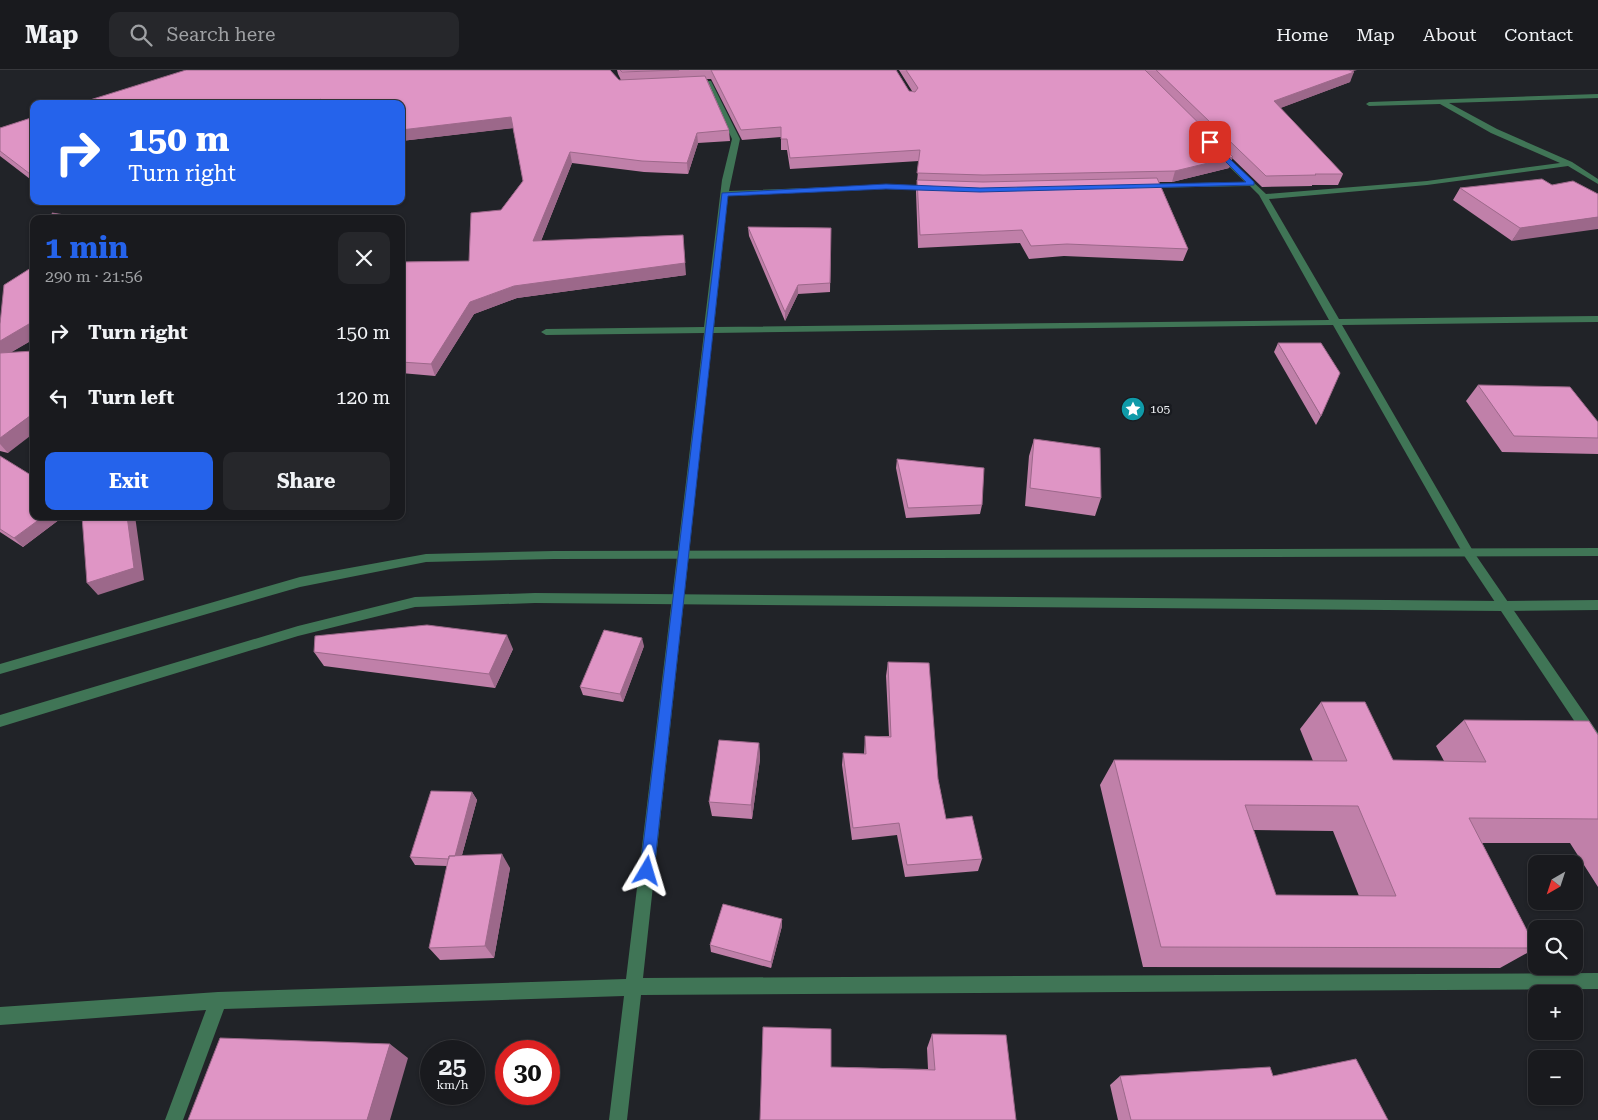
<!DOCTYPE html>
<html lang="en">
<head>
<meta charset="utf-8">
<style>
  :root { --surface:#191a1e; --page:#26272b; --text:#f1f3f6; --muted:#9fa1a4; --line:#37383c; --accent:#2563eb }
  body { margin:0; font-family:"Roboto Serif",serif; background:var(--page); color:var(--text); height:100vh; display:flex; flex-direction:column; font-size:19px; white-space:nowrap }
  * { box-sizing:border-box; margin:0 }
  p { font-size:16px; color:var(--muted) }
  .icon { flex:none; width:28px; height:28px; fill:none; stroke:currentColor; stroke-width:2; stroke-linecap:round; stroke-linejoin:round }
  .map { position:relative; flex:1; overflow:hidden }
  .sheet { position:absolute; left:30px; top:145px; width:375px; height:305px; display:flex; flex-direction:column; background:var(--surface); border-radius:10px; box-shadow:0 1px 4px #0004,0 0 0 1px var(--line) }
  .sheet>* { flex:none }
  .guide { position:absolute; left:30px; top:30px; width:375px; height:105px; border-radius:10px; box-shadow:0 1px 4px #0004,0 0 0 1px var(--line); background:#2563eb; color:#fff; overflow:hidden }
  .needle { width:32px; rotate:219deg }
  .buttons { position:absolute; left:1528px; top:785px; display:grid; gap:10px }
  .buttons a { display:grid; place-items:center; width:55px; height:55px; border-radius:10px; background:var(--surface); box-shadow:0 1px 4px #0004,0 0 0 1px var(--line); font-size:25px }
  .speed { position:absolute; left:420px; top:970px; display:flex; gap:10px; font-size:25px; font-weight:700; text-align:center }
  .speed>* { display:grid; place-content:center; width:65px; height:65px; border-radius:50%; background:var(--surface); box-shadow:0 1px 4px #0004,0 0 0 1px var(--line); line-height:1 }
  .speed small { font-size:12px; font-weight:400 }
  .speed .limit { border:8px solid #d22; background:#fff; color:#111 }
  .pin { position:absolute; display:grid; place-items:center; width:42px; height:42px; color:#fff; margin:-21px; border-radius:10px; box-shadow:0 2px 8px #0006 }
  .me { position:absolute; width:55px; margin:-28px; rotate:7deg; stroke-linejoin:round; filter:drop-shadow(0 0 4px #0008) }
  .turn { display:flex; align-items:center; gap:18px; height:105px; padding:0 15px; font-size:22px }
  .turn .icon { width:65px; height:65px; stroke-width:2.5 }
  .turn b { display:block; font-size:35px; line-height:42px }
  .round { display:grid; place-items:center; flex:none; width:52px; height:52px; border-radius:10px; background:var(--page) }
  .headline { display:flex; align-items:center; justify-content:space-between; height:85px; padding:0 15px }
  h1 { font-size:30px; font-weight:700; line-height:38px; color:var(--accent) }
  .cta { display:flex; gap:10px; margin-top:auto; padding:10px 15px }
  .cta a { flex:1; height:58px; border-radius:10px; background:var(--accent); color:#fff; font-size:20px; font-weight:700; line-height:58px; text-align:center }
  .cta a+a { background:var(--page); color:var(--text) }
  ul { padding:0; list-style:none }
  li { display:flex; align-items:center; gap:15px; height:65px; padding:0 15px }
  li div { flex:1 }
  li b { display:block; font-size:19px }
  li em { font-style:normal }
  header { display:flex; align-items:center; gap:30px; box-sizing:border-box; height:70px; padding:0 25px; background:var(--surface); border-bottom:1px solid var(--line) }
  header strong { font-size:24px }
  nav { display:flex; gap:28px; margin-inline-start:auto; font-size:18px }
  .search { width:350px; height:45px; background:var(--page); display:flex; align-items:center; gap:12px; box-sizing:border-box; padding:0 18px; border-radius:10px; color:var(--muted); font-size:19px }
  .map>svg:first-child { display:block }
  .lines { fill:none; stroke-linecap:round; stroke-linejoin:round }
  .minor { fill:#407556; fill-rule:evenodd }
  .tertiary { fill:#407556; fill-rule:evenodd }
  .wall { fill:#c080a9; fill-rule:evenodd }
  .shaded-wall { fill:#9c688a }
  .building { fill:#df95c5; stroke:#9c688a; fill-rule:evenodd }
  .route { fill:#2563eb; stroke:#184099 }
  .labels { text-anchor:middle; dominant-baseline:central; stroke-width:5; stroke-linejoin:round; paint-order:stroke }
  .poi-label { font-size:12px; fill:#f0f2f5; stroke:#181a1f; text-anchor:start }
</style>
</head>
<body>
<header>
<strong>Map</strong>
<div class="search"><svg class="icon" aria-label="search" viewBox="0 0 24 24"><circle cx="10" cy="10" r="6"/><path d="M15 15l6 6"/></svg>Search here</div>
<nav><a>Home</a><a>Map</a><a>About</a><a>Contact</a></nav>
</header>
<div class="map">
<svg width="1598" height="1050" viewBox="0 0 1598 1050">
  <rect width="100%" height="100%" fill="#212328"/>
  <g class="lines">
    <path class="minor" d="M711,11L740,69L729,121L886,115L932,116L936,118L932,120L886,119L728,126L714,257L1329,250L1259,125L1250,116L1145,118H1142V114L1245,112L1215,83V79H1218L1266,124L1427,111L1560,93L1491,63L1440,34L1369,36L1366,34L1369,32L1598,24V28L1449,33L1497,59L1572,92L1598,109V114L1568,96L1427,115L1269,129L1339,249L1598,246V252L1342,255L1473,481L1598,663V681L1593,679L1465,487L1333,255L713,263L643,908L1598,903V919L641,925L627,1050H609L624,926L224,939L183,1050H165L206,940L0,955V937L218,922L626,909L704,263L546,265L541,262L546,259L704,257L722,110L732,69L707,14L691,15L688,13L691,11Z"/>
    <path class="tertiary" d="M1598,478V486L554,489L426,492L300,517L0,604V594L300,507L426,484L554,481Z
      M535,523L1503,531L1598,530V540L1503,541L535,533L415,537L298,566L0,657V645L298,556L415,527Z"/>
  </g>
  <path class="wall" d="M617,0H896L909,21H912L899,0H1357L1352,1L1350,12L1280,38L1343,104L1338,115H1312V116L1262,117L1232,88L1229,98L1172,112H1159L1188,179L1183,191L1064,186L1029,189L1020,173L918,178L916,122L919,91L790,99L787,80H781V67L742,70L711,9H707L729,60L730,71L698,73L688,104L644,102L572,93L541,171L686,205L517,228L474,244L435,306L401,303V192L469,191L501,140L523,111L513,58L401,71V34H77L621,10L618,4Z
    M34,47V112L0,86V58Z
    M1552,115L1512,171L1453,130L1460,118Z
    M748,157L831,158L830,222L798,224L785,251L749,166Z
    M34,196V269L11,282L8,383L0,381V254Z
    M1278,273L1321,346L1316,355L1274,282Z
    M1478,315L1598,352V384L1502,382L1466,331Z
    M1034,369L1101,428L1095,446L1025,436L1029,386Z
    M0,386L34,446H64L23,477L0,462Z
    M897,389L982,435L980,444L906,448L896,398Z
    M644,576L623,632L583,625L580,617Z
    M513,579L495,618L324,596L314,582Z
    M888,592L938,709L946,749L982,789L978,801L905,807L897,765L852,770L842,695L843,683L864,684L865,666H889L886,606Z
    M1321,632L1393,690L1444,691L1436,676L1464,650L1598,665V817L1570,773H1482L1536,878L1500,898L1143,897L1100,715L1114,690L1313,691L1300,659ZM1253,760L1333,761L1359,826L1276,825Z
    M759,673L760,689L752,749L712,746L709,732Z
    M472,722L477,730L462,785L510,798L494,888L440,890L429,878L447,796L415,795L410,787Z
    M782,856L771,898L711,882L710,875Z
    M932,964L1016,1050H760L831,997L928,999L927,978Z
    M1120,1006H1273L1388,1050H1118L1110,1015Z"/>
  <path class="shaded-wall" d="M1354,2L1350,12L1270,42L1274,31Z
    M321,29L323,34H314Z
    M511,47L514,58L401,71V60Z
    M697,63L698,73L688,104L687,93Z
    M570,82L572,93L536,183L533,171Z
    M1233,87L1229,98L1172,112L1175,101Z
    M1598,147V159L1512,171L1520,158Z
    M683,165L686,205L517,228L474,244L435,306L431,294L470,232L514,216Z
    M798,215V224L785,251V242Z
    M34,251V269L0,289V271Z
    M34,343V363L8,383L0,374V368Z
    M44,446H64L23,477L14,468Z
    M127,446H135L144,510L98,525L87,513Z
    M507,565L513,579L495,618L489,604Z
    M642,568L644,576L623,632L620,624Z
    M759,673L760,689L752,749L751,735Z
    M472,722L477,730L459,796L454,789Z
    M502,784L510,798L494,888L485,876Z
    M782,849V856L771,898V892Z
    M390,974L408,988L390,1050H367Z"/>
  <path class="building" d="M186,0H610L619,10L705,6L729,60L697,63L687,93L642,91L570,82L533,171L683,165L685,193L514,216L470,232L431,294L401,292V192L469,191L471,143L501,140L523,111L511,47L401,60V34H324L321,29L314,34H77Z
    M620,0H679L622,2Z
    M711,0H896L909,21L915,22L918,18L906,0H1145L1233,87L1175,101L983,105L917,103L920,80L790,88L787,69H781V57L741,60Z
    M1156,0H1349L1354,2L1274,31L1343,104H1315L1316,105L1266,106Z
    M34,47V107L0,81V58Z
    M1157,108L1188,179L1067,174L1031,176L1022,160L920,165L917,110L983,112Z
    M1542,109L1552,115L1573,111L1598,124V147L1520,158L1460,118Z
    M52,143L90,149H54Z
    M748,157L831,158L830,213L798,215L785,242Z
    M34,196V251L0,271V254L4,215Z
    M1278,273H1321L1340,303L1321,346Z
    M34,281V343L0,368V283Z
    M1478,315L1570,317L1598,352V368L1514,366Z
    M1034,369L1100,378L1101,428L1030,418Z
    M0,386L34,407V446H44L14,468L0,459Z
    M897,389L984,398L982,435L908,438Z
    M82,446H127L134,498L87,513Z
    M427,555L507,565L489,604L314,582L315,566Z
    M604,560L642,568L620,624L580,617Z
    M888,592L929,593L938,709L946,749L972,746L982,789L907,795L899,753L853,758L843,683L866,684L865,666L891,667Z
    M1321,632H1365L1393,690L1486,692L1464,650L1589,651L1598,665V749L1469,748L1536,878L1161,877L1114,690L1347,691ZM1245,735L1358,736L1396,826L1276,825Z
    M719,670L759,673L751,735L709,732Z
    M431,721L472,722L455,786H449V789L410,787Z
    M502,784L485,876L429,878L449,786Z
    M723,834L782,849L771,892L710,875Z
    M763,957L831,959V997L935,1000L932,964L1006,965L1016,1050H760Z
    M220,968L390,974L367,1050H188Z
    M1356,989L1388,1050H1131L1120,1006L1270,997L1273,1006Z"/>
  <path class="route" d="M1210,70L1254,112V115L980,122L886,119L728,126L654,801L652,806L647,808L642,806L640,801L722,123L886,114L980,118L1246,112L1206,72Z"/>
  <defs>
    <g id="sight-disc" transform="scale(1.25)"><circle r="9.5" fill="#0f9aa8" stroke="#181a1f"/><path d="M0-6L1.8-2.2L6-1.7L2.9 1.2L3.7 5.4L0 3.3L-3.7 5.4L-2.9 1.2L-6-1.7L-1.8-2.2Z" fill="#fff"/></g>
  </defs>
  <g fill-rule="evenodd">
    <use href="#sight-disc" x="1133" y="339"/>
  </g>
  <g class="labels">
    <g class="poi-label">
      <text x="1150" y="339">105</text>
    </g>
  </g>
</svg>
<div class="buttons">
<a><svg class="needle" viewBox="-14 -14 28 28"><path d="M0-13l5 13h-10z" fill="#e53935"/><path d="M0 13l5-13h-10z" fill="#9fa1a4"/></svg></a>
<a><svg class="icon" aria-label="search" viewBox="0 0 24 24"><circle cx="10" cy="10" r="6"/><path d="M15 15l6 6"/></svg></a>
<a>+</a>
<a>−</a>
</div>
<div class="speed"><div>25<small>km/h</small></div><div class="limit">30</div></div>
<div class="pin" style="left:1210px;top:72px;background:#d93025"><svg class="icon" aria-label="arrive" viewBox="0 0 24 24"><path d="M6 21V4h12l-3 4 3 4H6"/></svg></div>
<svg class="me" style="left:647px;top:801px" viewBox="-20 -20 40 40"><path d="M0-17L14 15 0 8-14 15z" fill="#2563eb" stroke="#fff" stroke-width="4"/></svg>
<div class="guide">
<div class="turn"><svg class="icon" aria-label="right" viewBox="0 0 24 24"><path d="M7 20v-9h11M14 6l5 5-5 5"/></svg><div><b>150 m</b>Turn right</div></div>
</div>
<section class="sheet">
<div class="headline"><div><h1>1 min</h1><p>290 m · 21:56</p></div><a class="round"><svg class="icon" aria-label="close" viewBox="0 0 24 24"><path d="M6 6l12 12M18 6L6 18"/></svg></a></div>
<ul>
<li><svg class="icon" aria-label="right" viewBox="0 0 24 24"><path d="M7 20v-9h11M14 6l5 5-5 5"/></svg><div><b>Turn right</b></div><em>150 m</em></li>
<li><svg class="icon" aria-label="left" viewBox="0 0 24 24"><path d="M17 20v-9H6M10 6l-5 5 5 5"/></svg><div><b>Turn left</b></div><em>120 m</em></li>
</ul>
<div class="cta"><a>Exit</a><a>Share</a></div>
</section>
</div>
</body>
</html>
